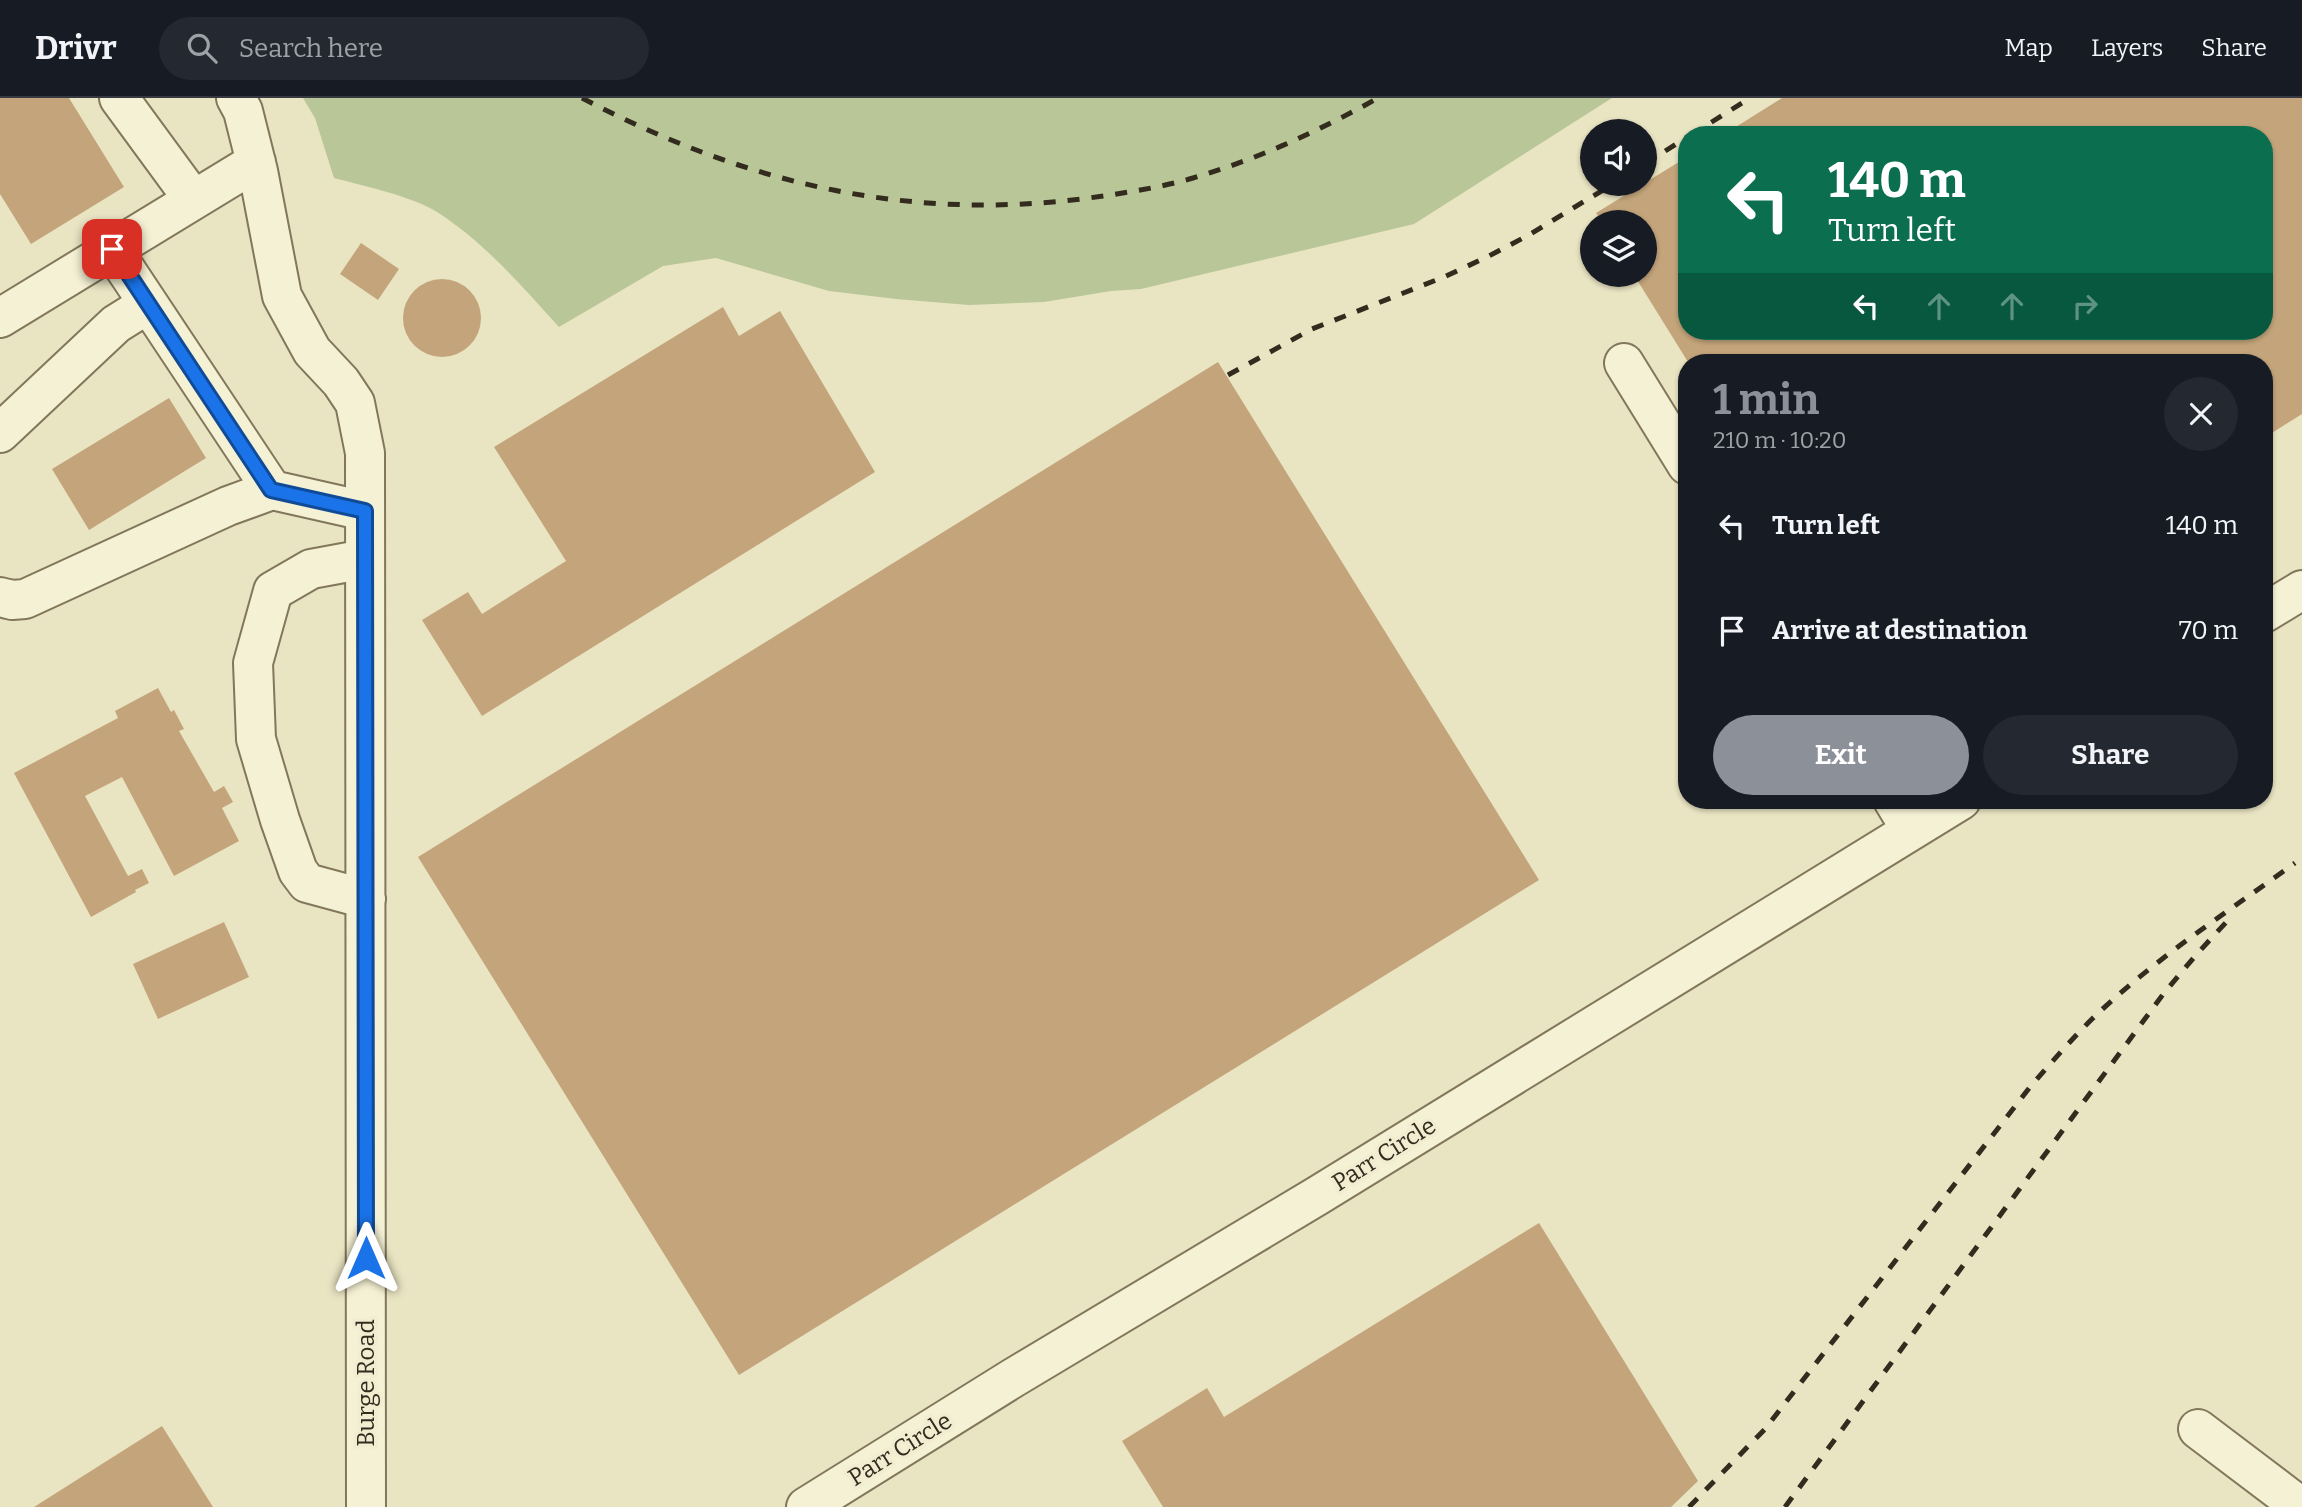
<!DOCTYPE html>
<html lang="en">
<head>
<meta charset="utf-8">
<style>
  :root { --surface:#171b24; --page:#242831; --text:#f1f3f6; --muted:#9ea1a6; --line:#363941; --accent:#8c9099 }
  body { margin:0; font-family:Bitter,serif; background:var(--page); color:var(--text); height:100vh; display:flex; flex-direction:column; font-size:26px; white-space:nowrap }
  * { box-sizing:border-box; margin:0 }
  p { font-size:23px; color:var(--muted) }
  .icon { flex:none; width:38px; height:38px; fill:none; stroke:currentColor; stroke-width:2; stroke-linecap:round; stroke-linejoin:round }
  .map { position:relative; flex:1; overflow:hidden }
  .drawer { position:absolute; left:1678px; top:256px; width:595px; height:455px; display:flex; flex-direction:column; background:var(--surface); border-radius:28px; box-shadow:0 2px 5px #0004 }
  .drawer>* { flex:none }
  .hud { position:absolute; left:1678px; top:28px; width:595px; height:214px; border-radius:28px; box-shadow:0 2px 5px #0004; background:#0b6e4f; color:#fff; overflow:hidden }
  .buttons { position:absolute; left:1580px; top:21px; display:grid; gap:14px }
  .buttons a { display:grid; place-items:center; width:77px; height:77px; border-radius:50%; background:var(--surface); box-shadow:0 2px 5px #0004; font-size:35px }
  .pin { position:absolute; display:grid; place-items:center; width:60px; height:60px; color:#fff; margin:-30px; border-radius:14px; box-shadow:0 4px 10px #0006 }
  .me { position:absolute; width:77px; margin:-38px; rotate:0deg; stroke-linejoin:round; filter:drop-shadow(0 0 5px #0008) }
  .turn { display:flex; align-items:center; gap:24px; height:147px; padding:0 35px; font-size:32px }
  .turn .icon { width:91px; height:91px; stroke-width:2.5 }
  .turn b { display:block; font-size:49px; line-height:60px }
  .lanes { display:flex; align-items:center; height:66px; padding:0 35px; background:#0003; justify-content:center; gap:35px; direction:ltr }
  .lanes .off { opacity:.35 }
  .round { display:grid; place-items:center; flex:none; width:74px; height:74px; border-radius:37px; background:var(--page) }
  .overview { display:flex; align-items:center; justify-content:space-between; height:119px; padding:0 35px }
  h1 { font-size:42px; font-weight:700; line-height:52px; color:var(--accent) }
  .primary-button { display:flex; gap:14px; margin-top:auto; padding:14px 35px }
  .primary-button a { flex:1; height:80px; border-radius:42px; background:var(--accent); color:#fff; font-size:28px; font-weight:700; line-height:80px; text-align:center }
  .primary-button a+a { background:var(--page); color:var(--text) }
  ul { padding:0; list-style:none }
  li { display:flex; align-items:center; gap:21px; height:105px; padding:0 35px }
  li div { flex:1 }
  li b { display:block; font-size:26px }
  li em { font-style:normal }
  header { display:flex; align-items:center; gap:42px; box-sizing:border-box; height:98px; padding:0 35px; background:var(--surface); border-bottom:2px solid var(--line) }
  header strong { font-size:33px }
  nav { display:flex; gap:38px; margin-inline-start:auto; font-size:24px }
  .search { width:490px; height:63px; background:var(--page); display:flex; align-items:center; gap:18px; box-sizing:border-box; padding:0 24px; border-radius:38px; color:var(--muted); font-size:26px }
  .map>svg:first-child { display:block }
  .green { fill:#b9c697 }
  .building { fill:#c4a57b }
  .lines { fill:none; stroke-linecap:round; stroke-linejoin:round }
  .minor-casing { stroke:#82765b; stroke-width:42 }
  .minor { stroke:#f5f1d4; stroke-width:38 }
  .rail { stroke:#332b1e; stroke-width:5; stroke-dasharray:12 12; stroke-linecap:butt }
  .route-casing { stroke:#114b97; stroke-width:18 }
  .route { stroke:#1a73e8; stroke-width:12 }
  .labels { text-anchor:middle; dominant-baseline:central; stroke-width:7; stroke-linejoin:round; paint-order:stroke }
  .street-label { font-size:24px; fill:#332b1e; stroke:#f2edd1 }
</style>
</head>
<body>
<header>
<strong>Drivr</strong>
<div class="search"><svg class="icon" aria-label="search" viewBox="0 0 24 24"><circle cx="10" cy="10" r="6"/><path d="M15 15l6 6"/></svg>Search here</div>
<nav><a>Map</a><a>Layers</a><a>Share</a></nav>
</header>
<div class="map">
<svg width="2302" height="1409" viewBox="0 0 2302 1409">
  <rect width="100%" height="100%" fill="#e9e4c2"/>
  <path class="green" d="M303,0H1612L1414,126L1141,191L1111,193L1044,204L969,207L896,201L829,193L716,160L663,168L559,229C522,188 484,144 437,114C411,98 364,88 334,80L315,20Z"/>
  <path class="building" d="M0,0H69L124,89L31,146L0,96Z
    M1782,0H2302V316L2264,340V264H1688L1634,177H1645V124H1602L1596,115L1687,59V233H2264V37H1723Z
    M361,145L399,171L378,202L340,176Z
    M403 220a39 39 0 1 1 78 0a39 39 0 1 1-78 0Z
    M723,209L739,238L780,213L875,374L482,618L422,522L468,494L482,516L566,463L494,349Z
    M1218,264L1539,782L739,1277L418,759Z
    M169,300L206,360L89,432L52,371Z
    M158,590L171,614L174,612L184,631L179,633L214,694L224,688L233,704L222,710L239,743L174,778L122,679L85,698L128,778L142,771L149,785L135,792L136,794L91,819L14,675L118,620L115,613Z
    M224,824L249,879L158,921L133,866Z
    M1539,1125L1698,1383L1671,1409H1163L1122,1343L1207,1290L1224,1319Z
    M162,1328L213,1409H34Z"/>
  <g class="lines">
    <g class="minor-casing">
      <path id="minor" d="M119,0L193,101
        M236,0L243,13L258,73L282,198L312,253L341,284L355,305L365,355L366,1409
        M112,151L272,392L365,413
        M0,220L256,64
        M1624,265L1687,367
        M0,335L116,226L148,206
        M365,461L311,471L273,493L253,565L256,641L280,722L298,773L307,785L366,801
        M0,499L12,502L25,501L228,408L272,392
        M2264,515L2302,492
        M1893,702L1911,732
        M2198,1331L2301,1409
        M806,1409L1013,1280L1317,1098L1961,702"/>
    </g>
    <use href="#minor" class="minor"/>
    <path class="rail" d="M582,0C744,85 906,124 1089,100C1124,95 1159,90 1193,80C1258,61 1319,33 1378,0
      M1691,37L1750,0
      M1645,66L1687,39
      M1228,277L1312,231L1444,179L1487,159L1527,138L1613,86
      M1689,1409L1765,1331L2030,989C2050,966 2070,943 2092,921C2153,862 2226,815 2295,765
      M1785,1409L2164,895L2196,857L2230,820"/>
  </g>
  <g class="lines">
    <g class="route-casing">
      <path id="route" d="M112,151L271,392L365,413L366,1160"/>
    </g>
    <use href="#route" class="route"/>
  </g>
  <g class="labels">
    <g class="street-label">
      <text transform="translate(1384 1056) rotate(-32)">Parr Circle</text>
      <text transform="translate(366 1285) rotate(-90)">Burge Road</text>
      <text transform="translate(900 1351) rotate(-32)">Parr Circle</text>
    </g>
  </g>
</svg>
<div class="buttons">
<a><svg class="icon" aria-label="sound" viewBox="0 0 24 24"><path d="M4 9h4l5-4v14l-5-4H4zM17 9q2 3 0 6"/></svg></a>
<a><svg class="icon" aria-label="layers" viewBox="0 0 24 24"><path d="M12 4l9 5-9 5-9-5zM3 14l9 5 9-5"/></svg></a>
</div>
<div class="pin" style="left:112px;top:151px;background:#d93025"><svg class="icon" aria-label="arrive" viewBox="0 0 24 24"><path d="M6 21V4h12l-3 4 3 4H6"/></svg></div>
<svg class="me" style="left:366px;top:1160px" viewBox="-20 -20 40 40"><path d="M0-17L14 15 0 8-14 15z" fill="#1a73e8" stroke="#fff" stroke-width="4"/></svg>
<div class="hud">
<div class="turn"><svg class="icon" aria-label="left" viewBox="0 0 24 24"><path d="M17 20v-9H6M10 6l-5 5 5 5"/></svg><div><b>140 m</b>Turn left</div></div>
<div class="lanes"><svg class="icon" aria-label="left" viewBox="0 0 24 24"><path d="M17 20v-9H6M10 6l-5 5 5 5"/></svg><svg class="icon off" aria-label="ahead" viewBox="0 0 24 24"><path d="M12 20V5M6 11l6-6 6 6"/></svg><svg class="icon off" aria-label="ahead" viewBox="0 0 24 24"><path d="M12 20V5M6 11l6-6 6 6"/></svg><svg class="icon off" aria-label="right" viewBox="0 0 24 24"><path d="M7 20v-9h11M14 6l5 5-5 5"/></svg></div>
</div>
<section class="drawer">
<div class="overview"><div><h1>1 min</h1><p>210 m · 10:20</p></div><a class="round"><svg class="icon" aria-label="close" viewBox="0 0 24 24"><path d="M6 6l12 12M18 6L6 18"/></svg></a></div>
<ul>
<li><svg class="icon" aria-label="left" viewBox="0 0 24 24"><path d="M17 20v-9H6M10 6l-5 5 5 5"/></svg><div><b>Turn left</b></div><em>140 m</em></li>
<li><svg class="icon" aria-label="arrive" viewBox="0 0 24 24"><path d="M6 21V4h12l-3 4 3 4H6"/></svg><div><b>Arrive at destination</b></div><em>70 m</em></li>
</ul>
<div class="primary-button"><a>Exit</a><a>Share</a></div>
</section>
</div>
</body>
</html>
